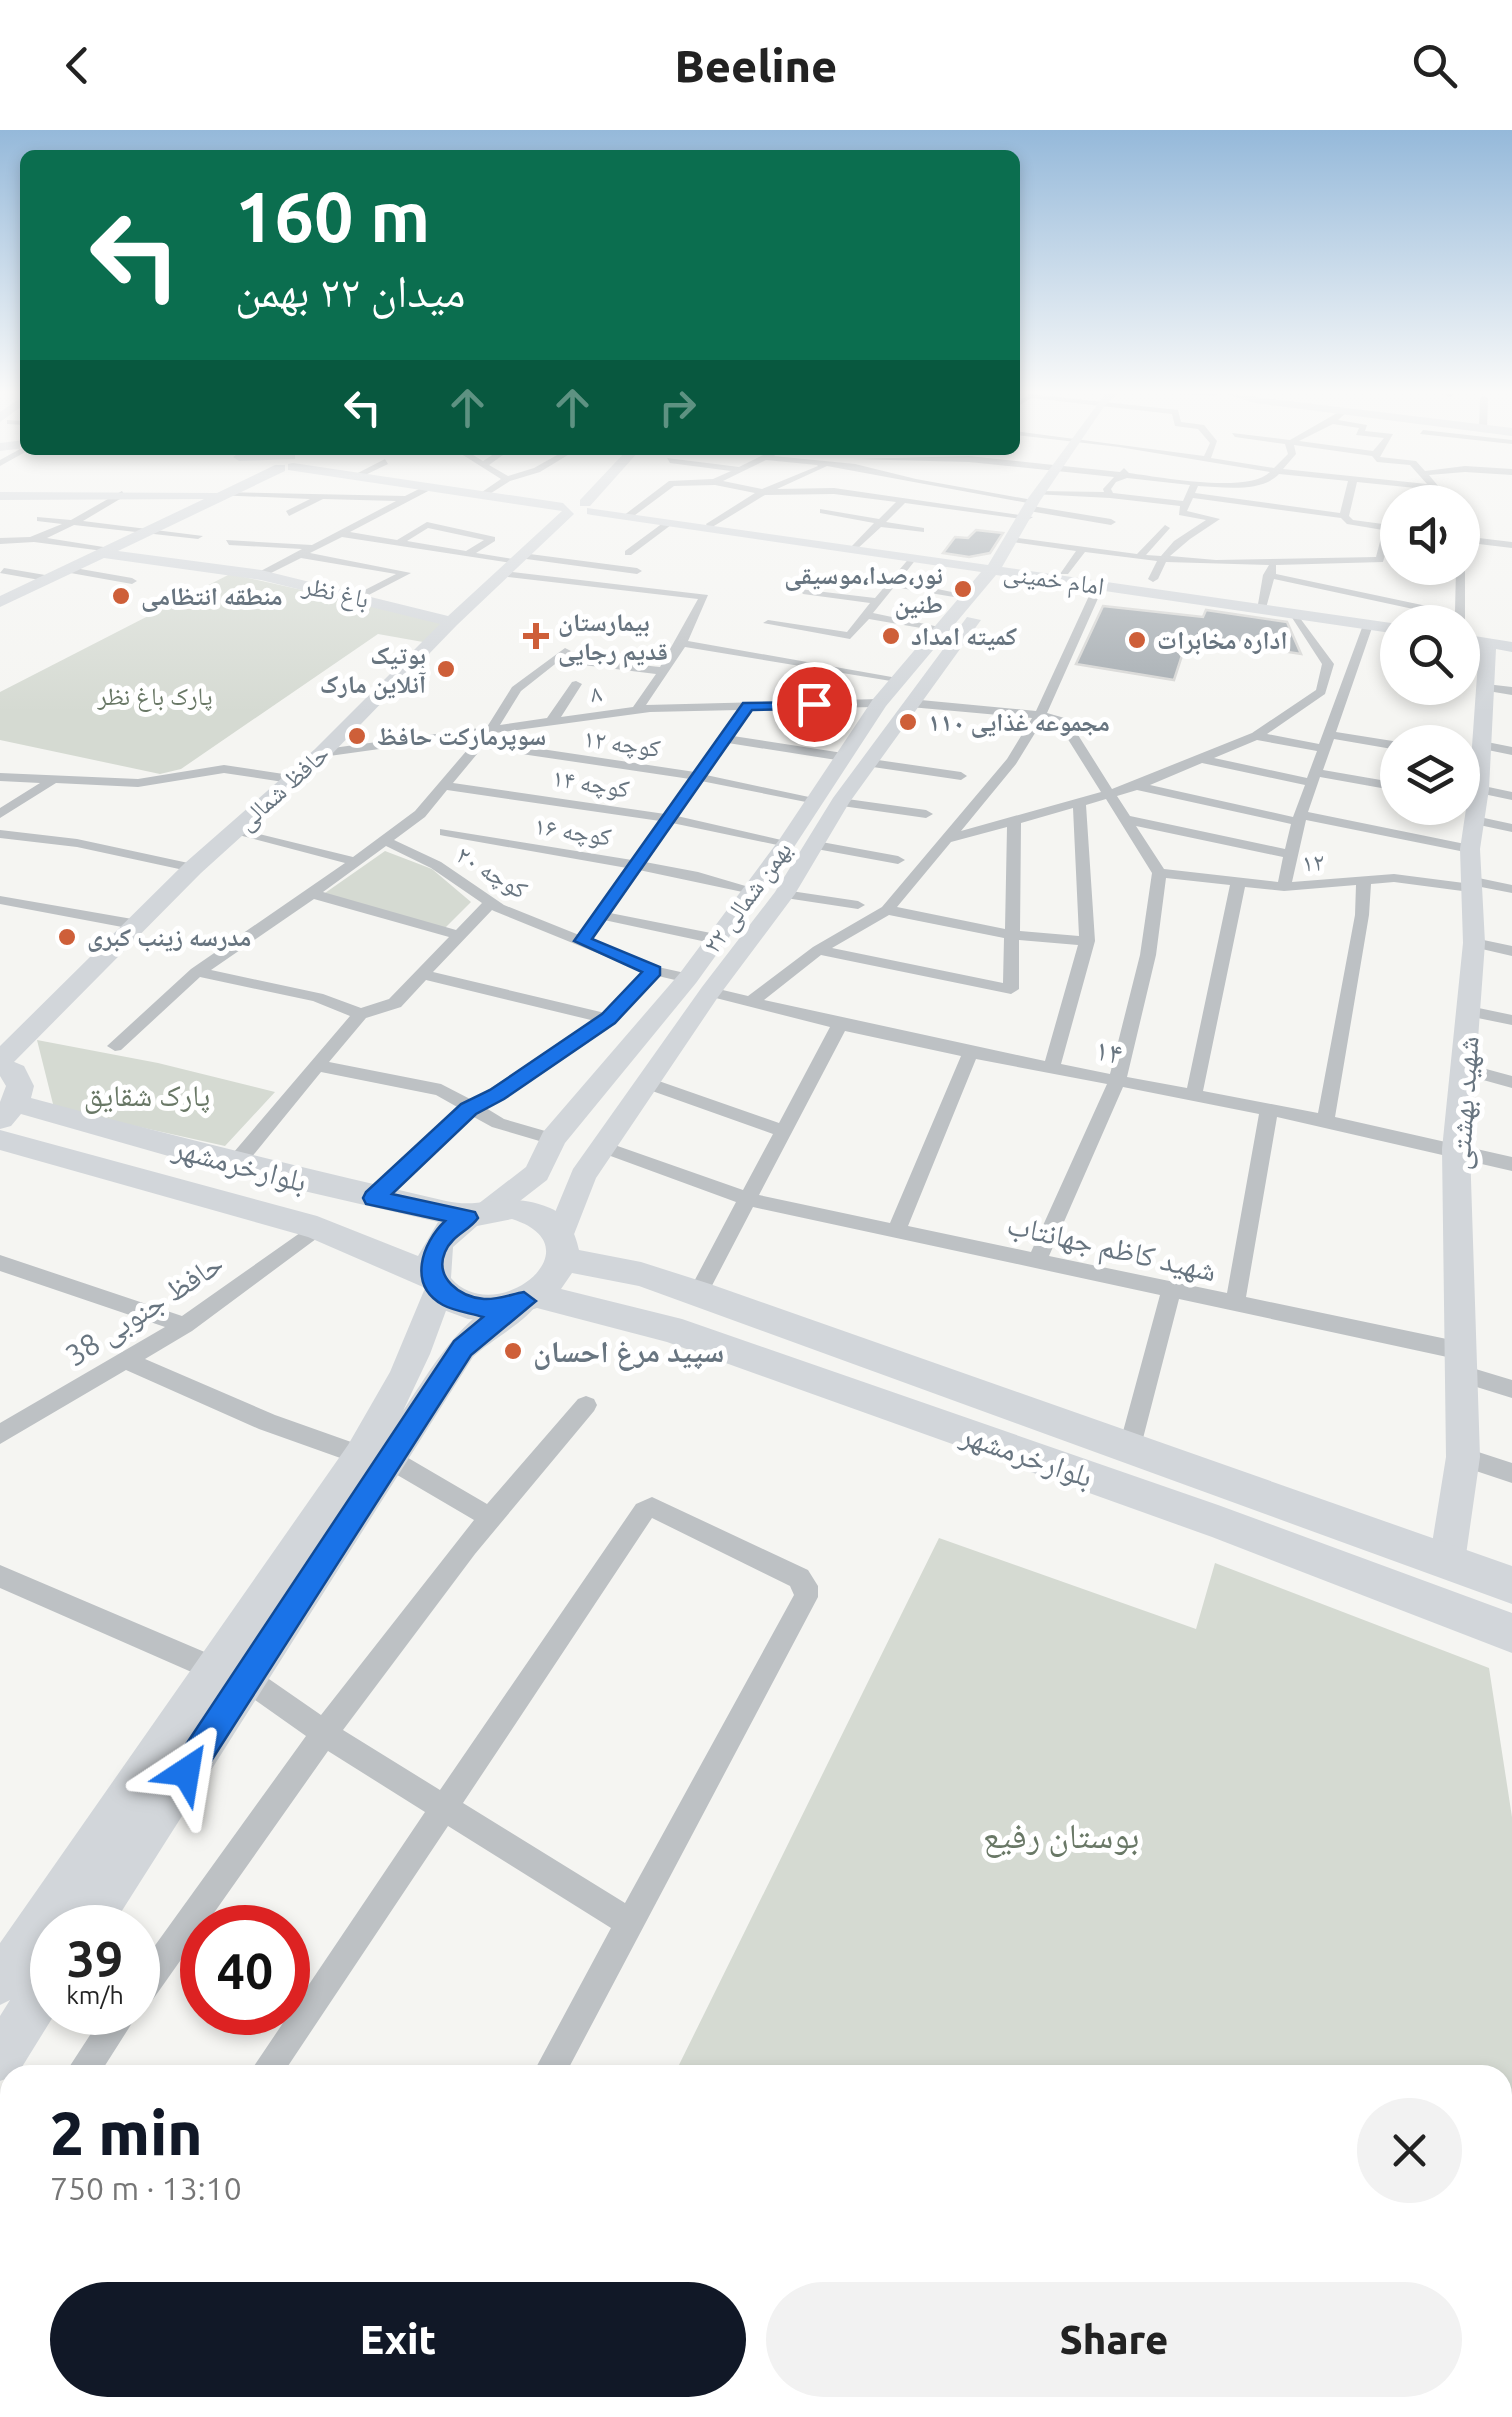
<!DOCTYPE html>
<html lang="en">
<head>
<meta charset="utf-8">
<style>
  :root { --surface:#fff; --page:#f2f2f2; --text:#222; --muted:#767676; --accent:#111827 }
  body { margin:0; font-family:Ubuntu,"Noto Naskh Arabic",sans-serif; background:var(--page); color:var(--text); height:100vh; display:flex; flex-direction:column; font-size:38px; white-space:nowrap }
  * { box-sizing:border-box; margin:0 }
  p { font-size:32px; color:var(--muted) }
  .icon { flex:none; width:55px; height:55px; fill:none; stroke:currentColor; stroke-width:2; stroke-linecap:round; stroke-linejoin:round }
  .map { position:relative; flex:1; overflow:hidden }
  .sheet { position:absolute; left:0px; top:1935px; width:1512px; height:352px; display:flex; flex-direction:column; background:var(--surface); border-radius:30px 30px 0 0; box-shadow:0 5px 15px #0003 }
  .sheet>* { flex:none }
  .top-card { position:absolute; left:20px; top:20px; width:1000px; height:305px; border-radius:15px; box-shadow:0 5px 15px #0003; background:#0b6e4f; color:#fff; overflow:hidden }
  .controls { position:absolute; left:1380px; top:355px; display:grid; gap:20px }
  .controls a { display:grid; place-items:center; width:100px; height:100px; border-radius:50%; background:var(--surface); box-shadow:0 5px 15px #0003; font-size:50px }
  .speed { position:absolute; left:30px; top:1775px; display:flex; gap:20px; font-size:50px; font-weight:700; text-align:center }
  .speed>* { display:grid; place-content:center; width:130px; height:130px; border-radius:50%; background:var(--surface); box-shadow:0 5px 15px #0003; line-height:1 }
  .speed small { font-size:25px; font-weight:400 }
  .speed .limit { border:15px solid #d22; background:#fff; color:#111 }
  .pin { position:absolute; display:grid; place-items:center; width:85px; height:85px; color:#fff; margin:-42px; border:5px solid #fff; border-radius:50%; box-shadow:0 2px 10px #0007 }
  .me { position:absolute; width:110px; margin:-55px; rotate:33deg; stroke-linejoin:round; filter:drop-shadow(0 0 8px #0008) }
  .turn { display:flex; align-items:center; gap:35px; height:210px; padding:0 50px; font-size:45px }
  .turn .icon { width:130px; height:130px; stroke-width:2.5 }
  .turn b { display:block; font-size:70px; line-height:85px }
  .lanes { display:flex; align-items:center; height:95px; padding:0 50px; background:#0003; justify-content:center; gap:50px; direction:ltr }
  .lanes .off { opacity:.35 }
  .round { display:grid; place-items:center; flex:none; width:105px; height:105px; border-radius:52px; background:var(--page) }
  .headline { display:flex; align-items:center; justify-content:space-between; height:170px; padding:0 50px }
  h1 { font-size:60px; font-weight:800; line-height:75px; color:var(--accent) }
  .primary-button { display:flex; gap:20px; margin-top:auto; padding:20px 50px }
  .primary-button a { flex:1; height:115px; border-radius:60px; background:var(--accent); color:#fff; font-size:40px; font-weight:800; line-height:115px; text-align:center }
  .primary-button a+a { background:var(--page); color:var(--text) }
  header { display:flex; justify-content:space-between; align-items:center; height:130px; padding:0 50px; background:var(--surface); font-size:45px; font-weight:800 }
  .map>svg:first-child { display:block }
  .green { fill:#d5dad2 }
  .building { fill:#a5acb1; stroke:#d7d7d5; stroke-width:2.5 }
  .lines { fill:none; stroke-linecap:round; stroke-linejoin:round }
  .street { fill:#bdc1c4; fill-rule:evenodd }
  .secondary { fill:#d2d6da; fill-rule:evenodd }
  .primary { fill:#d2d6da; fill-rule:evenodd }
  .route { fill:#1a73e8; stroke:#114b97; stroke-width:2.5 }
  .poi-dot { fill:#ce5f39; stroke:#fff; stroke-width:4 }
  .labels { text-anchor:middle; dominant-baseline:central; stroke-width:10; stroke-linejoin:round; paint-order:stroke }
  .far-poi-label { font-size:25px; font-weight:bold; fill:#687580; stroke:#fff; text-anchor:start }
  .far-street-label { font-size:25px; fill:#687580; stroke:#fff }
  .far-park-label { font-size:25px; fill:#697866; stroke:#fff }
  .street-label { font-size:30px; fill:#687580; stroke:#fff }
  .park-label { font-size:30px; fill:#697866; stroke:#fff }
  .poi-label { font-size:30px; font-weight:bold; fill:#687580; stroke:#fff; text-anchor:start }
  .near-park-label { font-size:35px; fill:#697866; stroke:#fff }
</style>
</head>
<body>
<header><svg class="icon" aria-label="back" viewBox="0 0 24 24"><path d="M15 5l-7 7 7 7"/></svg>Beeline<svg class="icon" aria-label="search" viewBox="0 0 24 24"><circle cx="10" cy="10" r="6"/><path d="M15 15l6 6"/></svg></header>
<div class="map">
<svg width="1512" height="2287" viewBox="0 0 1512 2287">
  <rect width="100%" height="100%" fill="#f5f5f2"/>
  <path class="green" d="M230,444L446,492L423,512L378,504L181,639L160,644L0,610V562Z
    M385,721L432,739L471,772L442,801L325,763Z
    M37,910L158,933L275,962L225,1016L54,978Z
    M939,1408L1196,1499L1215,1433L1489,1538L1512,1687V2287H505L510,2278H1502V1945H674Z"/>
  <path class="building" d="M976,400L1003,403L990,423L969,427L943,423L955,407L968,408Z
    M1103,476L1203,487L1206,480L1287,492L1301,524L1188,507L1174,550L1076,534Z"/>
  <g class="lines">
    <path class="street" d="M1443,263H1452L1454,265L1450,267Z
      M1030,264L1178,280L1181,292L1204,295L1217,311L1211,328L1274,338L1288,324L1285,314L1235,307L1232,303L1290,310L1344,279L1348,281L1338,290L1367,295L1365,301L1393,304L1380,327L1416,331L1425,341L1465,336L1512,339V345L1465,342L1429,345L1439,357L1435,360L1357,352L1349,386L1353,390L1398,396V402L1392,401L1383,432L1276,435V444L1455,482L1456,438L1465,436V492L1462,495L1455,492V488L1274,449L1266,478L1257,480L1263,445L1269,435L1166,432L1158,449L1153,452L1148,449L1157,431L1085,422L1068,444H1060L1076,421L1013,412L1010,407L1137,424L1165,395L1170,398L1146,425L1161,426L1174,411L1206,390L1179,385L1180,376L1110,368L1034,364L1038,361L1104,362L1103,359L1114,347L969,332L852,329L969,326L1120,342L1124,338L1129,343C1159,347 1248,364 1270,342L1119,317L1015,305V301L1204,326L1210,313L1198,299L1175,296L1172,284L1031,268L1015,278V273ZM1333,294L1359,298L1356,305L1384,308L1373,321L1299,311ZM1294,315L1372,326L1377,332L1410,335L1427,354L1283,339L1296,324ZM1279,344L1348,351L1340,383L1195,363L1198,356C1223,357 1261,363 1279,344ZM1127,348L1190,355L1183,371L1113,363L1111,359L1116,352ZM1193,368L1341,388L1347,394L1383,400L1376,427L1216,430L1170,426L1190,409L1220,389L1187,381Z
      M1484,266L1488,268L1487,298L1483,300L1479,298L1480,268Z
      M7,290L25,291V295L7,294Z
      M1423,300L1512,310V314L1420,304Z
      M22,318L29,320L0,336V330Z
      M455,320H465L483,331L500,320H510L489,335L508,346L534,338L566,320H576L540,342L510,351L485,367L482,362L501,349Z
      M773,320H783L774,326L855,334L916,349L1038,371L1033,374L827,336L777,359L834,358L1033,387L1028,390L905,373L886,392L924,398V402L881,397L856,420L851,417L874,393L820,383V379L879,389L896,372L834,364L765,365L709,399L706,394L755,363L715,355L674,356L631,388L623,386L669,351L713,349L731,341L670,333L667,328L739,337ZM766,330L817,335L818,336L762,359L723,351Z
      M385,329L388,334L359,348L352,346Z
      M429,354L432,359L350,402L397,410L427,392L495,407V411L476,423L519,430V434L342,407L310,423L411,443L359,470L354,467L355,465L396,444L301,428L261,448L257,443L302,419L229,415L226,410L312,415L396,371L323,369L289,386L286,381L310,369L216,365L220,362L405,366ZM428,398L484,410L466,421L407,411Z
      M122,361L125,366L83,391L203,406L198,409L74,395L47,408L116,419L111,422L34,412L0,414V408L30,407L62,394L37,391V387L71,390Z
      M1032,376L1111,389L1116,392L1111,395L1029,381Z
      M667,390L675,392L631,425H625V421Z
      M1462,406L1512,412V418L1462,412Z
      M522,423L637,438L642,441L637,444L519,428Z
      M912,425L917,428L899,451L971,466L966,469L894,457L873,483L944,498V502L869,489L850,509L763,493L768,490L847,502L870,473L803,464L799,459L875,468Z
      M69,437L132,448L137,451L132,454L65,442Z
      M4,438L51,446L56,449L51,452L0,443Z
      M504,441L708,465L688,511L903,549L897,552L685,517L646,575L879,569L885,573L879,577L752,579L733,606L843,623L849,627L843,631L728,613L706,645L823,670L816,674L701,651L677,686L794,713L787,717L672,693L645,732L698,742L759,760L752,764L639,740L610,783L716,804L724,809L716,814L604,790L591,810L658,837L694,845L696,848L688,853L658,846L615,893L486,978L504,989L559,1005L562,1009L559,1013L553,1015L492,997L472,986L381,1073H367L365,1068L367,1063L459,978L436,965L321,942L242,1039H228L226,1034L228,1029L350,886L313,871L200,847L121,920L115,921L107,916L191,839L345,733L231,703V697L353,727L415,681L480,605L322,627L318,626V620L487,597L512,557L565,518L571,521L569,523L521,561L500,595L547,588L572,552L576,551L582,554L561,587L633,577L656,544L583,535L577,532L583,529L660,537L698,469L500,446ZM739,580L695,642L488,611L495,603L650,582ZM482,618L690,649L665,684L453,653ZM447,660L660,691L632,730L440,699V705L445,706L627,738L579,805L504,775L441,732L394,710L425,687ZM386,716L431,738L482,773L456,800L323,762ZM314,769L449,807L389,869L361,878L323,864L211,840ZM492,780L494,781L644,842L605,883L433,842ZM426,850L595,891L472,970L441,954L329,932L366,888L401,877Z
      M1099,452L1104,455L1047,583L1068,589L1112,659L1252,603L1316,560L1322,534L1289,483L1294,480L1334,534L1325,564L1267,604L1319,614L1363,495L1368,492L1373,495L1336,602L1399,612L1398,620L1334,609L1323,640L1398,653V661L1320,647L1308,682L1470,715L1477,719L1470,723L1306,690L1292,752L1394,744L1464,753V747L1469,746L1512,755V763L1476,756L1475,761L1470,762L1394,752L1371,754L1369,785L1335,987L1512,1027V1041L1277,987L1246,1167L1461,1212L1468,1215L1472,1221L1468,1227L1461,1230L1179,1169L1140,1320L1137,1327L1129,1330L1121,1327L1118,1320L1160,1165L753,1077L705,1169H691L688,1163L736,1072L597,1021L594,1017L603,1011L609,1013L743,1060L773,1004L641,957L638,953L641,949H653L779,993L830,897L704,865L702,862L710,857L748,866L813,817L882,777L1007,629L1032,588L910,577L904,573L910,569L1036,581L1094,455ZM1043,590L1059,595L1101,662L961,701L1016,634ZM1257,610L1317,621L1307,648L1214,628ZM1202,633L1305,655L1293,687L1150,655ZM1137,660L1291,694L1285,719L1130,686L1117,666ZM1106,669L1152,743L1140,825L1110,944L1061,934L1095,811L1086,675ZM1073,678L1079,806L1020,801L1021,693ZM1136,696L1283,727L1278,752L1164,739ZM1007,697L1005,799L897,777L951,712ZM1166,748L1230,755L1187,958L1127,947L1156,825ZM1356,755L1355,785L1318,983L1203,961L1245,757L1284,761ZM889,785L1004,808L1003,853L832,818ZM1019,810L1078,815L1045,931L764,870L821,825L1011,864L1019,859ZM845,901L961,926L890,1093L759,1065ZM976,929L1107,954L1031,1122L908,1096ZM1123,957L1259,984L1227,1163L1049,1126Z
      M1486,554L1512,557V565L1482,560L1480,558Z
      M1482,611L1512,617V625L1478,618L1476,615Z
      M871,629L961,642L967,646L961,650L866,636L865,633Z
      M224,635L290,645L296,649L290,653L224,643L138,657L56,653L0,688V678L40,653L0,651V643L138,649Z
      M1479,655L1512,662V670L1474,662L1472,659Z
      M840,668L926,680L933,684L926,688L835,675V669Z
      M1475,686L1512,694V702L1470,693V687Z
      M0,700L77,709L193,734L200,738L193,742L77,717L0,708Z
      M816,711L898,726L905,730L898,734L811,718L809,715Z
      M784,760L858,771L865,775L858,779L779,767V761Z
      M0,766L138,790L146,795L138,800L0,774Z
      M1474,808L1512,816V826L1469,816L1466,813Z
      M1469,876L1512,885V895L1463,885L1461,881Z
      M1464,933L1512,946V958L1458,943L1455,939L1458,935Z
      M317,1091L324,1093L327,1098L324,1103L192,1201L145,1229L275,1285L368,1318L371,1325L368,1332L360,1335L259,1299L126,1240L0,1314V1293L165,1197L0,1141V1125L182,1186Z
      M1459,1234L1512,1250V1268L1451,1249L1448,1243L1451,1237Z
      M586,1266L594,1269L597,1275L594,1281L475,1424L343,1600L440,1660L636,1374L652,1367L808,1440L818,1456V1467L565,1945H532L611,1798L448,1696L282,1945H248L425,1682L328,1621L149,1875L138,1879L139,1882L99,1945H64L105,1882H138V1839L306,1606L238,1558L234,1549L238,1540L247,1536L256,1540L321,1585L474,1390L382,1336L379,1329L382,1322L390,1319L398,1322L487,1374L578,1269ZM652,1388L790,1456L794,1465L625,1773L463,1673Z
      M1463,1317L1512,1333V1353L1455,1334L1452,1327L1455,1320Z
      M0,1435L221,1529L225,1538L221,1547L212,1551L0,1458Z"/>
    <path class="secondary" d="M1106,263H1119L1105,275L1040,371L1002,437L1398,494V504L996,445L886,576L794,717L696,853L565,1013L547,1050L498,1088L488,1091L478,1088L474,1081L478,1074L526,1037L543,1002L680,843L779,710L873,569L981,442L592,385L587,384V378L988,435L1026,371Z
      M1161,263H1219L1213,266Z
      M1222,263L1512,298V306L1255,273Z
      M25,265V274L0,292V282Z
      M25,310V318L0,321V313Z
      M627,320H640L590,376H580V370Z
      M291,322L295,323V329L239,331L233,327L239,323Z
      M293,333L563,373L574,384L457,495L329,627L201,743L9,937L0,939V916L185,733L315,619L440,494L261,450L104,428L0,477V466L204,369L0,370V362L217,363L275,335H285V341L118,421L261,440L448,486L562,381L288,340V334Z
      M967,487L981,490L849,673L795,764L718,867L596,1048L571,1112L561,1115L551,1112L546,1104L573,1039L702,857L775,762L833,668Z
      M1462,504L1512,512V522L1496,519L1489,659L1480,719L1485,813L1470,1019L1480,1327L1465,1432L1460,1444L1447,1449L1434,1444L1429,1432L1446,1327L1442,1019L1463,813L1460,719L1469,659L1479,517L1462,514Z
      M439,1147L450,1151L454,1159L430,1224L403,1281C435,1233 465,1178 524,1159L535,1163L539,1171C529,1190 491,1210 473,1227L111,1798H52V1813L42,1829L52,1825V1882H56L17,1945L0,1951V1886L10,1870L0,1875V1813L348,1315L390,1242L428,1151Z"/>
    <path class="primary" d="M0,926L24,936L34,956L31,968C169,1005 307,1039 446,1071C485,1080 503,1059 550,1078C568,1086 575,1102 579,1120L641,1132L710,1154L1512,1436V1474L639,1156L572,1143L561,1159L682,1189L1218,1375L1512,1483V1523L1212,1407L667,1212L537,1178L496,1191L468,1189L441,1179L423,1157L308,1107L0,1020V1000L317,1086L418,1126L438,1092L235,1045L21,984L11,996L0,999V972L6,956L0,946ZM512,1089C600,1117 495,1200 451,1148L453,1117L477,1096Z"/>
  </g>
  <linearGradient id="sky" x2="0" y2="1"><stop stop-color="#95b9da"/><stop offset="0.45" stop-color="#fafaf9"/><stop offset="1" stop-color="#fafaf9" stop-opacity="0"/></linearGradient>
  <rect width="1512" height="583" fill="url(#sky)"/>
  <path class="route" d="M818,572V577L814,579L752,580L592,809L660,837V845L615,893L504,969L476,984L392,1064L475,1082L478,1088C469,1101 452,1105 445,1122C434,1148 460,1167 484,1169C497,1170 512,1164 524,1162L536,1171L471,1225L197,1653L186,1657L175,1653L171,1642L175,1631L454,1211L483,1187C470,1183 454,1181 443,1175C407,1155 422,1113 445,1091L366,1074L363,1068L366,1062L461,974L490,960L602,884L642,842L574,811L743,573Z"/>
  <g class="poi-dot">
    <circle cx="963" cy="459" r="10"/>
    <circle cx="121" cy="466" r="10"/>
    <path d="M531 491h10v10h10v10h-10v10h-10v-10h-10v-10h10z"/>
    <circle cx="891" cy="506" r="10"/>
    <circle cx="1137" cy="510" r="10"/>
    <circle cx="446" cy="539" r="10"/>
    <circle cx="908" cy="592" r="10"/>
    <circle cx="357" cy="606" r="10"/>
    <circle cx="67" cy="807" r="10"/>
    <circle cx="513" cy="1221" r="10"/>
  </g>
  <g class="labels">
    <g class="far-poi-label">
      <text x="943" y="445" text-anchor="end">نور،صدا،موسیقی<tspan x="943" dy="29">طنین</tspan></text>
      <text x="141" y="466">منطقه انتظامی</text>
      <text x="558" y="492">بیمارستان<tspan x="558" dy="29">قدیم رجایی</tspan></text>
      <text x="911" y="506">کمیته امداد</text>
      <text x="1157" y="510">اداره مخابرات</text>
      <text x="426" y="525" text-anchor="end">بوتیک<tspan x="426" dy="29">آنلاین مارک</tspan></text>
      <text x="928" y="592">مجموعه غذایی ۱۱۰</text>
      <text x="377" y="606">سوپرمارکت حافظ</text>
      <text x="87" y="807">مدرسه زینب کبری</text>
    </g>
    <g class="far-street-label">
      <text transform="translate(1054 449) rotate(8)">امام خمینی</text>
      <text transform="translate(336 462) rotate(13)">باغ نظر</text>
      <text transform="translate(596 563) rotate(-8)">۸</text>
      <text transform="translate(622 613) rotate(8)">کوچه ۱۲</text>
      <text transform="translate(591 653) rotate(9)">کوچه ۱۴</text>
      <text transform="translate(283 657) rotate(-42)">حافظ شمالی</text>
      <text transform="translate(573 701) rotate(9)">کوچه ۱۶</text>
      <text transform="translate(1313 732) rotate(-4)">۱۲</text>
      <text transform="translate(492 742) rotate(31)">کوچه ۲۰</text>
      <text transform="translate(747 767) rotate(-54)">۲۲ بهمن شمالی</text>
    </g>
    <g class="far-park-label">
      <text x="155" y="566">پارک باغ نظر</text>
    </g>
    <g class="street-label">
      <text transform="translate(1109 921) rotate(12)">۱۴</text>
      <text transform="translate(1463 973) rotate(-86)">شهید بهشتی</text>
      <text transform="translate(240 1034) rotate(15)">بلوارخرمشهر</text>
      <text transform="translate(1112 1117) rotate(13)">شهید کاظم جهانتاب</text>
      <text transform="translate(144 1179) rotate(-33)">حافظ جنوبی 38</text>
      <text transform="translate(1027 1325) rotate(19)">بلوارخرمشهر</text>
    </g>
    <g class="park-label">
      <text x="147" y="965">پارک شقایق</text>
    </g>
    <g class="poi-label">
      <text x="533" y="1221">سپید مرغ احسان</text>
    </g>
    <g class="near-park-label">
      <text x="1061" y="1705">بوستان رفیع</text>
    </g>
  </g>
</svg>
<div class="controls">
<a><svg class="icon" aria-label="sound" viewBox="0 0 24 24"><path d="M4 9h4l5-4v14l-5-4H4zM17 9q2 3 0 6"/></svg></a>
<a><svg class="icon" aria-label="search" viewBox="0 0 24 24"><circle cx="10" cy="10" r="6"/><path d="M15 15l6 6"/></svg></a>
<a><svg class="icon" aria-label="layers" viewBox="0 0 24 24"><path d="M12 4l9 5-9 5-9-5zM3 14l9 5 9-5"/></svg></a>
</div>
<div class="speed"><div>39<small>km/h</small></div><div class="limit">40</div></div>
<div class="pin" style="left:814px;top:574px;background:#d93025"><svg class="icon" aria-label="arrive" viewBox="0 0 24 24"><path d="M6 21V4h12l-3 4 3 4H6"/></svg></div>
<svg class="me" style="left:186px;top:1642px" viewBox="-20 -20 40 40"><path d="M0-17L14 15 0 8-14 15z" fill="#1a73e8" stroke="#fff" stroke-width="4"/></svg>
<div class="top-card">
<div class="turn"><svg class="icon" aria-label="left" viewBox="0 0 24 24"><path d="M17 20v-9H6M10 6l-5 5 5 5"/></svg><div><b>160 m</b>میدان ۲۲ بهمن</div></div>
<div class="lanes"><svg class="icon" aria-label="left" viewBox="0 0 24 24"><path d="M17 20v-9H6M10 6l-5 5 5 5"/></svg><svg class="icon off" aria-label="ahead" viewBox="0 0 24 24"><path d="M12 20V5M6 11l6-6 6 6"/></svg><svg class="icon off" aria-label="ahead" viewBox="0 0 24 24"><path d="M12 20V5M6 11l6-6 6 6"/></svg><svg class="icon off" aria-label="right" viewBox="0 0 24 24"><path d="M7 20v-9h11M14 6l5 5-5 5"/></svg></div>
</div>
<section class="sheet">
<div class="headline"><div><h1>2 min</h1><p>750 m · 13:10</p></div><a class="round"><svg class="icon" aria-label="close" viewBox="0 0 24 24"><path d="M6 6l12 12M18 6L6 18"/></svg></a></div>
<div class="primary-button"><a>Exit</a><a>Share</a></div>
</section>
</div>
</body>
</html>
